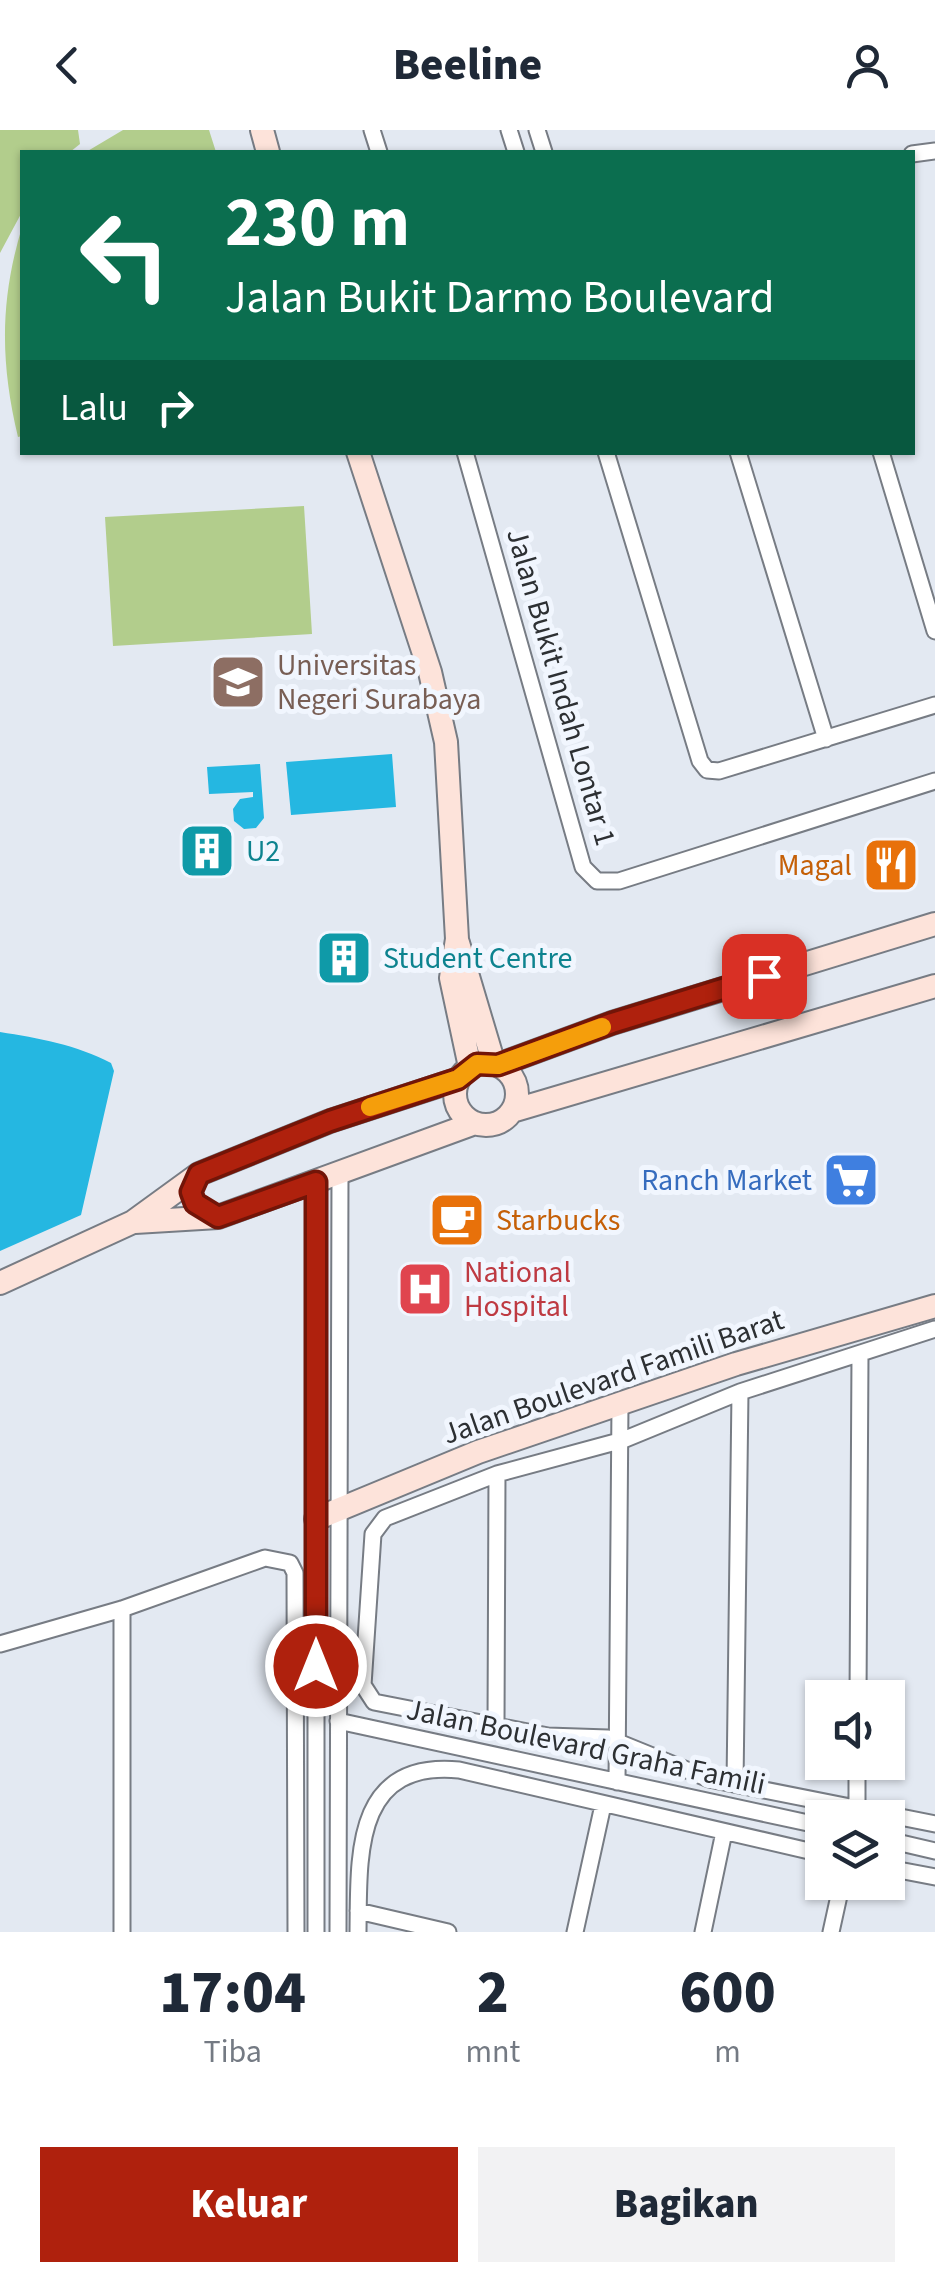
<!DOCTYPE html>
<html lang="id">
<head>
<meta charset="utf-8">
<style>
  :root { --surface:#fff; --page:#f2f2f3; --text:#1f2937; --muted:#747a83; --accent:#af210d }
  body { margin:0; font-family:"Source Sans 3",sans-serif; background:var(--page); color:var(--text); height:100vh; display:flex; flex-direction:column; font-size:38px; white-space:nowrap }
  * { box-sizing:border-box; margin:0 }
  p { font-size:32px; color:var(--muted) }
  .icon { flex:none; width:55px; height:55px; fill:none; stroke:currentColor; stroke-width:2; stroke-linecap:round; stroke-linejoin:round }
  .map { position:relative; height:1802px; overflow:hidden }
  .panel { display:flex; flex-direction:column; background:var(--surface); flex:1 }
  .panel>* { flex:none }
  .top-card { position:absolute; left:20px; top:20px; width:895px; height:305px; border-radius:0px; box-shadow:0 2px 8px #0004; background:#0b6e4f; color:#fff; overflow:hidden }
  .buttons { position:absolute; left:805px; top:1550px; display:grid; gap:20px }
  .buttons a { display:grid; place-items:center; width:100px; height:100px; border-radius:0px; background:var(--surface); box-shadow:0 2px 8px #0004; font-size:50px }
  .pin { position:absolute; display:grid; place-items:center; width:85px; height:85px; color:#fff; margin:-42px; border-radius:20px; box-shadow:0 5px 15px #0006 }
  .me { position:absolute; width:110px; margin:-55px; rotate:0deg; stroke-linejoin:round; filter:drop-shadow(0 0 8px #0008) }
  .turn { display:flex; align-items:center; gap:35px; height:210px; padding:0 40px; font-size:45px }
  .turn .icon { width:130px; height:130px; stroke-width:2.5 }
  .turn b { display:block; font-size:70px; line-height:85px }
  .then { display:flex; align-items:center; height:95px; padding:0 40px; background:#0003; gap:20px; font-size:38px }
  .eta { display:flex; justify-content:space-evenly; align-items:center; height:170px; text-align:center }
  .eta b { font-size:60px; font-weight:800; line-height:70px }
  .action { display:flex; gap:20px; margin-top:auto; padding:20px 40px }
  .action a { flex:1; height:115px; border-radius:0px; background:var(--accent); color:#fff; font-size:40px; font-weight:800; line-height:115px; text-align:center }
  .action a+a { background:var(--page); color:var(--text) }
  header { display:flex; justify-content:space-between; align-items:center; height:130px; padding:0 40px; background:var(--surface); font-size:45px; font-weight:800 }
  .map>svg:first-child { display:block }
  .green { fill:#b2cd8c }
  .water { fill:#25b7e1 }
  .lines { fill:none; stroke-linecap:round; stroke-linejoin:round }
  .street-casing { stroke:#777c84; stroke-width:19 }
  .secondary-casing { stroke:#777c84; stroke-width:26 }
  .street { stroke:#fff; stroke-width:15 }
  .secondary { stroke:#fde3da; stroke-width:22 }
  .route-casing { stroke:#721508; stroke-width:25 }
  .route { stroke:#af210d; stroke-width:18 }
  .slow { stroke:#f59e0b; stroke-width:18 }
  .labels { text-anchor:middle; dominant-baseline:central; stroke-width:10; stroke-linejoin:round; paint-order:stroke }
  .education-label { font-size:30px; fill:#785e54; stroke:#f1f6fe; text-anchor:start }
  .street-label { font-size:30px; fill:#2d3033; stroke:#f1f6fe }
  .culture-label { font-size:30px; fill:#0d838f; stroke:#f1f6fe; text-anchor:start }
  .food-label { font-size:30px; fill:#c56008; stroke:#f1f6fe; text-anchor:end }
  .shop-label { font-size:30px; fill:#366cbe; stroke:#f1f6fe; text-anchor:end }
  .health-label { font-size:30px; fill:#be3a42; stroke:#f1f6fe; text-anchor:start }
</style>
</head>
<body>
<header><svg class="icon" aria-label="back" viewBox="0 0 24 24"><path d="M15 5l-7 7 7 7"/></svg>Beeline<svg class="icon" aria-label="person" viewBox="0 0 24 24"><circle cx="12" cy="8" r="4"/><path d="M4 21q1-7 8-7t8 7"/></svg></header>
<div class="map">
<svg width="935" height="1802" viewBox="0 0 935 1802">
  <rect width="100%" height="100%" fill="#e3e9f2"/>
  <path class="green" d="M0,0H78L80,14L70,22H22V82L0,123Z
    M123,0H209L216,22H86Z
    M22,97V306L18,307C0,232 0,170 22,97Z
    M304,376L312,504L113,516L105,387Z"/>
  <path class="water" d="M392,624L396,677L291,685L286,632Z
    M260,634L264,688L256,698L244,699L234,691L233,679L240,669L253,667V662L209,664L207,637Z
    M0,902C38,908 77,915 111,933L114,941L81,1085L0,1121Z"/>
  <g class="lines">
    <g class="street-casing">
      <path id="street" d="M372,0L379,22
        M509,0L516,22
        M537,0L544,22
        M912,24L935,21
        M465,322L583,737L597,751H619L935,651
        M606,322L700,631L707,640L719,641L935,575
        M738,322L826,609
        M881,322L935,501
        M935,1199L740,1262L623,1310L497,1344L385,1388L373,1404L363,1555L374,1572L548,1606L608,1608L709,1649L935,1694
        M122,1479V1802
        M0,1514L122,1479L265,1428L290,1433L295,1443L296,1802
        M858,1568L860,1225
        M338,1591L822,1696
        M496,1597L497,1344
        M617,1652L620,1273
        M735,1654L740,1262
        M857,1676V1632
        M888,1710L935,1721
        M888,1738L935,1747
        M358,1781L448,1802
        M316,1802V1052
        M338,1802L340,1043
        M358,1802C359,1726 353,1630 459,1640L822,1724
        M575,1802L603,1675
        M703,1802L724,1702
        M831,1802L842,1752"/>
    </g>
    <g class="secondary-casing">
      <path id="secondary" d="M262,0L268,22
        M358,322L430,542L446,612L457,809L451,848L470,937
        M458,813L494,934
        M455 964a31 31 0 1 1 62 0a31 31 0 1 1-62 0Z
        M498,935L612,893L935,794
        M512,981L935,856
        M135,1092L218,1087L475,993
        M0,1153L133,1092L199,1044L330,991L459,949
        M316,1389L478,1322L736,1234L935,1176"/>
    </g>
    <use href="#street" class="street"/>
    <use href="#secondary" class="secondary"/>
  </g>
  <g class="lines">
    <g class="route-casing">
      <path id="route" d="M316,1536V1052L218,1087L195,1073L191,1062L199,1044L330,991L458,949L477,934L498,935L612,893L764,846"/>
    </g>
    <use href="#route" class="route"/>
    <path class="slow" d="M370,977L458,949L477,934L498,935L602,897"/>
  </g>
  <defs>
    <g id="university-square" transform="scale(2.875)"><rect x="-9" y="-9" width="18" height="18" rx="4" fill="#8d6e63" stroke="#f1f6fe"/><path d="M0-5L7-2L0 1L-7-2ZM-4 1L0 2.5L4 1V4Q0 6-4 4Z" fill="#fff"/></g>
    <g id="building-square" transform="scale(2.875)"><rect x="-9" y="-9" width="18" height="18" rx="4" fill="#0f9aa8" stroke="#f1f6fe"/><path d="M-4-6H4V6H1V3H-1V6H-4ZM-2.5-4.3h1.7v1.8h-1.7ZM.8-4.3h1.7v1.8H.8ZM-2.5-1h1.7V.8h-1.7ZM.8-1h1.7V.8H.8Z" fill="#fff"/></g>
    <g id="restaurant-square" transform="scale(2.875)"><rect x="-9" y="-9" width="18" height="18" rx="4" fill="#e8710a" stroke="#f1f6fe"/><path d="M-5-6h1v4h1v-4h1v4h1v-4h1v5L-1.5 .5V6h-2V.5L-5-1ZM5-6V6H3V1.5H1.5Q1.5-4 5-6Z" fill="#fff"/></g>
    <g id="supermarket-square" transform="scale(2.875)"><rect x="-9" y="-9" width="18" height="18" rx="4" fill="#3f7fe0" stroke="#f1f6fe"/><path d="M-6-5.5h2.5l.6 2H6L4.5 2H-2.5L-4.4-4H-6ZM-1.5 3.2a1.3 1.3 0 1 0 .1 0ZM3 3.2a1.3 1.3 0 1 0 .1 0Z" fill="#fff"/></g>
    <g id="cafe-square" transform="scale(2.875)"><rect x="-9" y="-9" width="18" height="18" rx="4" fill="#e8710a" stroke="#f1f6fe"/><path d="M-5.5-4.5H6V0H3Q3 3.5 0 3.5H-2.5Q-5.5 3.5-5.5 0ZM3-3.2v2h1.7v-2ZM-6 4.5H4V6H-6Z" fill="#fff"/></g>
    <g id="hospital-square" transform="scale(2.875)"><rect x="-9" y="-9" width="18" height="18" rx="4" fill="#e0444e" stroke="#f1f6fe"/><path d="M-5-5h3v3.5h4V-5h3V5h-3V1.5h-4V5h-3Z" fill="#fff"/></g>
  </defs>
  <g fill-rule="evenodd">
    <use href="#university-square" x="238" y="552"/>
    <use href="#building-square" x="207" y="721"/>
    <use href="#restaurant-square" x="891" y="735"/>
    <use href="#building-square" x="344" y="828"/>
    <use href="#supermarket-square" x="851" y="1050"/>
    <use href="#cafe-square" x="457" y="1090"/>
    <use href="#hospital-square" x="425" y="1159"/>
  </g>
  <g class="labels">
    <g class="education-label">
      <text x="277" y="535">Universitas<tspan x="277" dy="34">Negeri Surabaya</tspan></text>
    </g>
    <g class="street-label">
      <text transform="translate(561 557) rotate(74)">Jalan Bukit Indah Lontar 1</text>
      <text transform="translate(613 1247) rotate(-19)">Jalan Boulevard Famili Barat</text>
      <text transform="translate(586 1617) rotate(12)">Jalan Boulevard Graha Famili</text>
    </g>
    <g class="culture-label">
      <text x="246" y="721">U2</text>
      <text x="383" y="828">Student Centre</text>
    </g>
    <g class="food-label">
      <text x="852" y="735">Magal</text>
      <text x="496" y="1090" text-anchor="start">Starbucks</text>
    </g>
    <g class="shop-label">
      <text x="812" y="1050">Ranch Market</text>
    </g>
    <g class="health-label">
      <text x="464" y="1142">National<tspan x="464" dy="34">Hospital</tspan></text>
    </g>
  </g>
</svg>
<div class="buttons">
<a><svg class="icon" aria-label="sound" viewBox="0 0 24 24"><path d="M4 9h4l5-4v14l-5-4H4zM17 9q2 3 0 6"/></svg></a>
<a><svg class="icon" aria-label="layers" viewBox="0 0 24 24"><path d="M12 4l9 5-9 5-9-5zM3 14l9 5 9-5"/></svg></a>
</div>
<div class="pin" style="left:764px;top:846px;background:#d93025"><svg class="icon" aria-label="arrive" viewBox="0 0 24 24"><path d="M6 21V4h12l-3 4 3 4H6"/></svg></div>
<svg class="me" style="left:316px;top:1536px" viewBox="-20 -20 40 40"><circle r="17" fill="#af210d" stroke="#fff" stroke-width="3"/><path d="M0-11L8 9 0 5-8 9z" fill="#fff"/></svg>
<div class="top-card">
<div class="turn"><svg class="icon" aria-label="left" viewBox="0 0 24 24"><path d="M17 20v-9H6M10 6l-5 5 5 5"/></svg><div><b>230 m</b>Jalan Bukit Darmo Boulevard</div></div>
<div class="then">Lalu<svg class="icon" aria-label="right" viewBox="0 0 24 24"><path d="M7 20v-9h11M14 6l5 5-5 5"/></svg></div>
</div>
</div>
<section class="panel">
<div class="eta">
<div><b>17:04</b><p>Tiba</p></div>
<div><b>2</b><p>mnt</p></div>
<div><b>600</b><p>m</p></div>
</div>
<div class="action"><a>Keluar</a><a>Bagikan</a></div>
</section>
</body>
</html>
